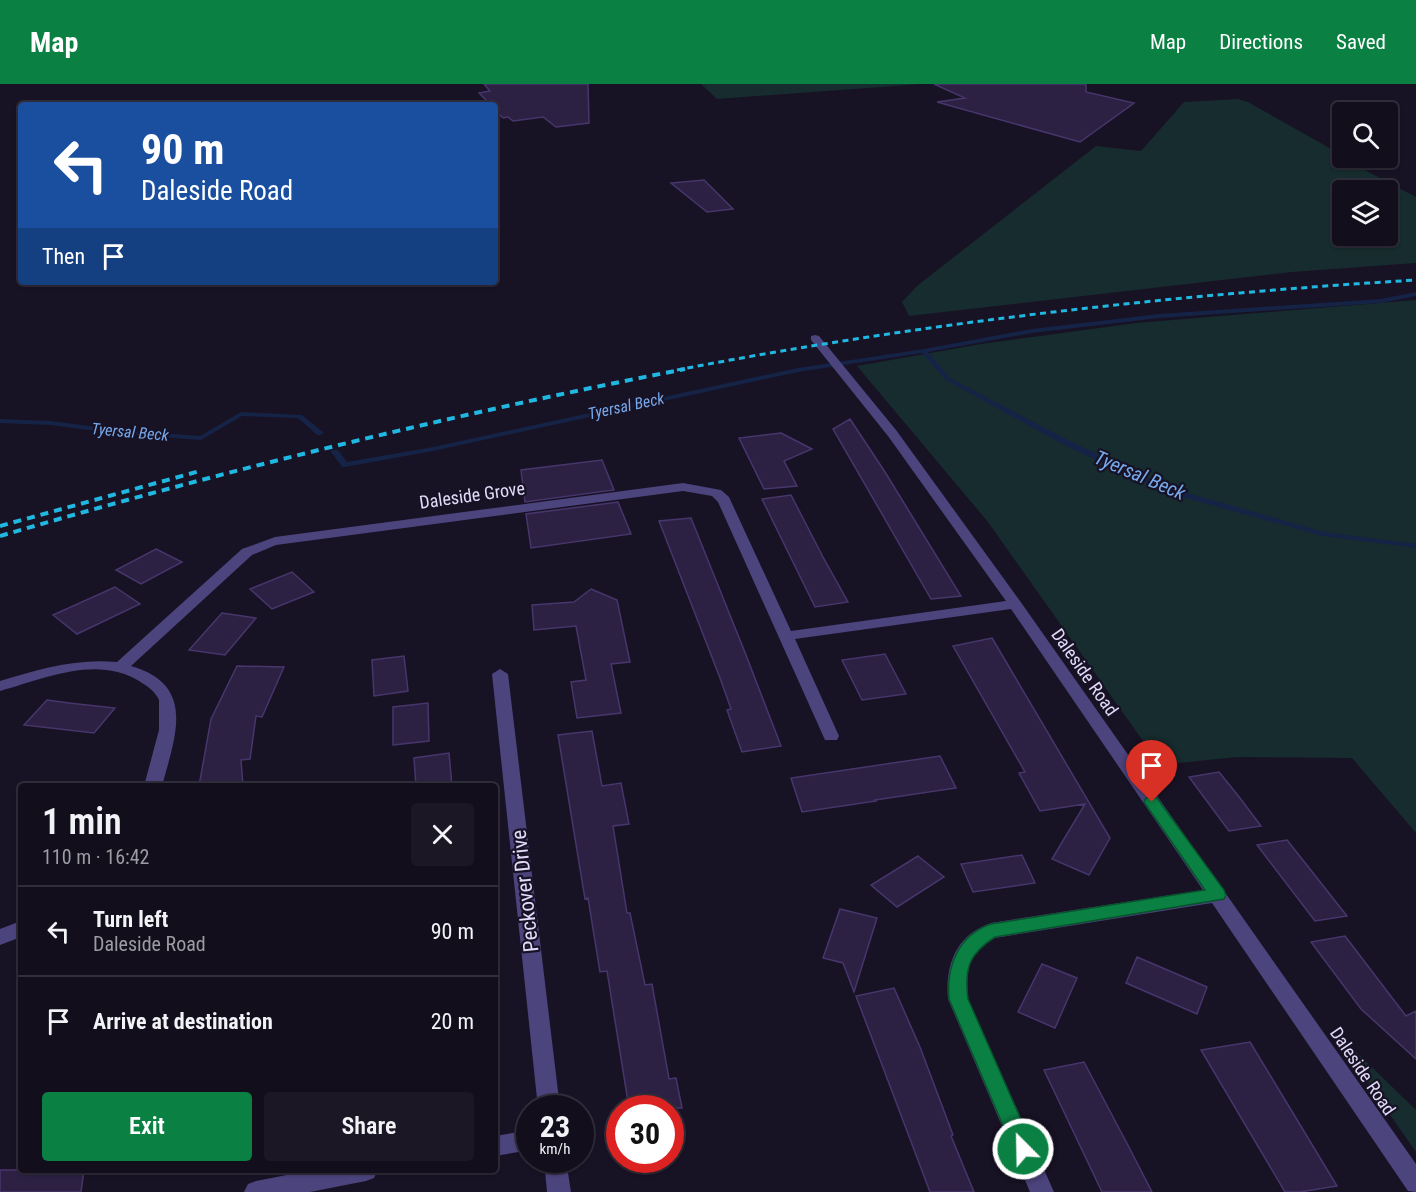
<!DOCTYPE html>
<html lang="en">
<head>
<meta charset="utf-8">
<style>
  :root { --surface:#120e1c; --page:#1b1725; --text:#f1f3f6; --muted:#9c9ca3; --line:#312e3b; --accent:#0b8043 }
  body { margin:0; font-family:"Roboto Condensed",sans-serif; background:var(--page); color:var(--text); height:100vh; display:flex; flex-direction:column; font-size:22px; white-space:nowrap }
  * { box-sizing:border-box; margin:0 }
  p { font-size:20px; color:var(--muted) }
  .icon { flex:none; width:33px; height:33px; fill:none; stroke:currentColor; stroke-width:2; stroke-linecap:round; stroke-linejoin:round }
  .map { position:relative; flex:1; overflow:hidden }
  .side { position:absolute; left:18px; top:699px; width:480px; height:390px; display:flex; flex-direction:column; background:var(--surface); border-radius:6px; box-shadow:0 2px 4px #0004,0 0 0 2px var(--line) }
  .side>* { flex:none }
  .hud { position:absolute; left:18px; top:18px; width:480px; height:183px; border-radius:6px; box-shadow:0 2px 4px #0004,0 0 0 2px var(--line); background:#1a4fa0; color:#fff; overflow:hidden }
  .controls { position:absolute; left:1332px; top:18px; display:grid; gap:12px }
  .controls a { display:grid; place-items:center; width:66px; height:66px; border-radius:6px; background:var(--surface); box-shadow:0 2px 4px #0004,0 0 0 2px var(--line); font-size:30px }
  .speed { position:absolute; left:516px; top:1011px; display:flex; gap:12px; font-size:30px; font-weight:700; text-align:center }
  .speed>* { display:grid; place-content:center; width:78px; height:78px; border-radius:50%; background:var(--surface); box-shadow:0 2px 4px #0004,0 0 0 2px var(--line); line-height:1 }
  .speed small { font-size:15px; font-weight:400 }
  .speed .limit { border:9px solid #d22; background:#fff; color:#111 }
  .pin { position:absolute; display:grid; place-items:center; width:51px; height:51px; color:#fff; margin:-62px -26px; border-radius:50% 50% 50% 0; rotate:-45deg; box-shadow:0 0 6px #0007 }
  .pin .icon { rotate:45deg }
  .me { position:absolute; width:66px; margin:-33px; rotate:337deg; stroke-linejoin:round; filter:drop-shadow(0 0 4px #0008) }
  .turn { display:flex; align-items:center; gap:21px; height:126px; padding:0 24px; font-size:27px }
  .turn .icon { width:78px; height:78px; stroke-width:2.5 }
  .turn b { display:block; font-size:42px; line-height:51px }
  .then { display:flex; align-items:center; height:57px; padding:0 24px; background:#0003; gap:12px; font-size:22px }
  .round { display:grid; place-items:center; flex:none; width:63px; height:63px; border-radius:6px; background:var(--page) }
  .head { display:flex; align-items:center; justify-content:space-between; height:102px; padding:0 24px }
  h1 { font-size:36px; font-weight:600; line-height:45px }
  .primary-button { display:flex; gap:12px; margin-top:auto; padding:12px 24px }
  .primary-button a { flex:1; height:69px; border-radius:6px; background:var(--accent); color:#fff; font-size:24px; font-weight:600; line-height:69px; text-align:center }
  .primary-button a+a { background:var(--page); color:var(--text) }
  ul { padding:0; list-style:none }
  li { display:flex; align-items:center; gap:18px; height:90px; padding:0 24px; border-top:2px solid var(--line) }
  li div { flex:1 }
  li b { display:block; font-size:22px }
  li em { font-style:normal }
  header { display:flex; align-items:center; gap:36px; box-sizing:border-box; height:84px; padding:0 30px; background:var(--accent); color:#fff }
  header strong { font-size:28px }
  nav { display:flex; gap:33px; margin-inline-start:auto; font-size:21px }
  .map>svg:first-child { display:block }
  .green { fill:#162c2e; fill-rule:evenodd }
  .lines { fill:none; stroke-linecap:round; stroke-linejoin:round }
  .stream { fill:#152346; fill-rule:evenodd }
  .building { fill:#2c2143; stroke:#47366c; stroke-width:1.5 }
  .minor { fill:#4c447d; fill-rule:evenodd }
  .rail-far1 { stroke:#20b8e1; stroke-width:3; stroke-dasharray:6 4.5; stroke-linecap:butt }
  .rail { stroke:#20b8e1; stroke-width:4; stroke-dasharray:8 6; stroke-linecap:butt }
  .route { fill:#0b8043; stroke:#07532c; stroke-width:1.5 }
  .labels { text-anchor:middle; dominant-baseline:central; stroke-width:4.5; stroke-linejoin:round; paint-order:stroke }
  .far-water-label { font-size:16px; font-style:italic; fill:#77a9ec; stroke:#181225 }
  .street-label { font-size:18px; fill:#e2dbfa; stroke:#181225 }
  .water-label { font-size:20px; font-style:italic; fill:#77a9ec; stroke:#181225 }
  .near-street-label { font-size:21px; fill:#e2dbfa; stroke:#181225 }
</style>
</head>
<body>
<header>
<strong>Map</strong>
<nav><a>Map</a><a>Directions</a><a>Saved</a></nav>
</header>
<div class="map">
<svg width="1416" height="1108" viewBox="0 0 1416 1108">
  <rect width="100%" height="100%" fill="#181225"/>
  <path class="green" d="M701,0H922L717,15Z
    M1238,15L1248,18L1342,71V74L1416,113V179L1292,188L909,232L902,218L917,202L1096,62L1141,67L1184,18ZM1342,106H1388V152H1342Z
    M1416,216V749L1352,674L1237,673L1160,681L988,438L857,282L981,260L1136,239Z
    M1349,961L1416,1026V1068L1342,962Z"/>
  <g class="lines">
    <path class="stream" d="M1416,208V212L1381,219L1159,234L1032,249L928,268L950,294L1068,356L1170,404L1324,448L1416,460V464L1323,452L1164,408L1062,360L946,296L922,269L798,288L433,367L345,383H342L331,368L332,366H338L347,378L433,363L798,284L924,265L1032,245L1159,230L1381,215Z
      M241,328L302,331L324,349L320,351H317L298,334L242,332L201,356L119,350L51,341L0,339V335L51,337L119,346L200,352Z"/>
  </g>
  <path class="building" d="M484,0H588L589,39L556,43L543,33L513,37L508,33L503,34L495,26V21H491L479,9L490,7Z
    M934,0H1086V8L1134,19L1080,58L937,18L965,14Z
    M704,96L733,125L707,128L671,99Z
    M850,335L885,388L961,512L931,515L833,345Z
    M781,349L812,365L784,377L797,402L764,405L739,354Z
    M602,376L614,406L525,418L521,386Z
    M791,411L823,473L848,518L815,523L762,415Z
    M618,418L631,450L531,464L526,430Z
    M691,434L746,571L781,662L742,668L727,626L731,625L720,594L659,437Z
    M156,465L182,478L141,500L116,486Z
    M292,488L314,508L272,525L250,505Z
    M115,503L140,520L77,550L53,531Z
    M591,505L617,516L630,578L611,580L621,629L577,634L571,598L586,596L576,542L534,546L532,521L574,518Z
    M222,529L256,534L225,571L189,566Z
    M992,554L1110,754L1089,791L1052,775L1085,720L1040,727L1019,689L1025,688L953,562Z
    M885,570L906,610L862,616L842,576Z
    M404,572L408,607L374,612L372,576Z
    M237,582L284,583L262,633L256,632L250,675L241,676L243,702H199L211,635Z
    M47,616L69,619L115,624L94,649L24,641Z
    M428,619L429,657L393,661V623Z
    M592,647L602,702L621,699L629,740L613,742L627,829H630L645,901L652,900L669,995L676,994L682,1024H629L607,887L600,888L588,814L585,815L558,651Z
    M449,669L452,702H416L414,674Z
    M940,672L956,704L875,716L876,717L802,728L791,694Z
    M1219,688L1240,714L1261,742L1229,747L1189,693Z
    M1287,756L1306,780L1347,832L1315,837L1257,761Z
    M1022,771L1035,799L973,808L961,780Z
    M918,772L944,793L897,823L871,801Z
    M840,825L877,834L854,908L843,879L823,874Z
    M1345,852L1406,932L1416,927V975L1361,925L1311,858Z
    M1137,873L1207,903L1197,930L1126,899Z
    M1042,880L1077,894L1055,944L1018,928Z
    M894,904L920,963L953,1051L951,1052L974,1108H930L856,912Z
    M1250,958L1299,1039L1337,1102L1300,1108H1285L1201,966Z
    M1084,978L1131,1067L1152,1108H1102L1044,986Z
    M0,1086H84L81,1108H0Z"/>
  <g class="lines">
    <path class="minor" d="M815,251L819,252L896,346L1020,517L1416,1080V1108L1408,1107L1212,819L995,854C968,869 966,885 968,915L1054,1108H1030L948,915C945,881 956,851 991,839L1203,806L1011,525L795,555L839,652L837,656H825L718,418L712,412L683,407L276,461L252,471L131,582C197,601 175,653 162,702H144L159,646V616C155,607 147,602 139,597C96,571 44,595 0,607V597C39,585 77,574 117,578L242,465L275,453L683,399L721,406L729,413L791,547L1006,517L888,352L811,256V252Z
      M500,585L508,590L560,1024H538L492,590Z
      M21,837V853L0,861V845Z
      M530,1046V1066L495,1072V1052Z
      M544,1076H566L571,1108H547Z
      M312,1086H378L374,1094L366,1097L310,1108H244L248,1100L256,1097Z"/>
    <path class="rail-far1" d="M677,286C921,239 1168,211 1416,196"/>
    <path class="rail" d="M0,442L200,387
      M0,452C226,386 454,330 685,285"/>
  </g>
  <path class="route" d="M1152,713L1157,714L1224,806L1226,811L1224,815L995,853C969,870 964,884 968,915L1034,1065L1031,1072L1023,1074L1016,1072L949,915C946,883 958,851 991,840L1205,806L1144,718L1146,714Z"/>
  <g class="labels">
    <g class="far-water-label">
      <text transform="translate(626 322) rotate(-12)">Tyersal Beck</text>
      <text transform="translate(130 348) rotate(5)">Tyersal Beck</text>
    </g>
    <g class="street-label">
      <text transform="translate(472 411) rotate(-8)">Daleside Grove</text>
      <text transform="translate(1085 588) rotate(55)">Daleside Road</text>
      <text transform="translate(1363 987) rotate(56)">Daleside Road</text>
    </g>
    <g class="water-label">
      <text transform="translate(1140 391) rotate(23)">Tyersal Beck</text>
    </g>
    <g class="near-street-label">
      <text transform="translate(525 807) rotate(-96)">Peckover Drive</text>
    </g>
  </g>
</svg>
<div class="controls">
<a><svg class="icon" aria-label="search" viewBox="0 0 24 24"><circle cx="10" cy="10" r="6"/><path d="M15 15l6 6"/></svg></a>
<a><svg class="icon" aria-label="layers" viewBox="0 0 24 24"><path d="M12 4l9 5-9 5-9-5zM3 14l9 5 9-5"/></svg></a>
</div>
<div class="speed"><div>23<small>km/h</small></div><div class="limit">30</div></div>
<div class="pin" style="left:1152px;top:718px;background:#d93025"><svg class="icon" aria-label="arrive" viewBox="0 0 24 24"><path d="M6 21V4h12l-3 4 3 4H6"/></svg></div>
<svg class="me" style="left:1023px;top:1065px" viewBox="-20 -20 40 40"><circle r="17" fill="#0b8043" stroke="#fff" stroke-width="3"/><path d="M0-11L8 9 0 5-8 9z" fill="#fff"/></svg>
<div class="hud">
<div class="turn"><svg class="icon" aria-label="left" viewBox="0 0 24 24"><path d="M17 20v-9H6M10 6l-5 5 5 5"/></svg><div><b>90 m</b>Daleside Road</div></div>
<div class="then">Then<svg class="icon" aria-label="arrive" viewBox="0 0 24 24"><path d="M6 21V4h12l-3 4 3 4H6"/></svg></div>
</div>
<section class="side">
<div class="head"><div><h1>1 min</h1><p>110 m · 16:42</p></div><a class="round"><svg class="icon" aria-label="close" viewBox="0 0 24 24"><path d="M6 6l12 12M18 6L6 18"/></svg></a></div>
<ul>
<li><svg class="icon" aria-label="left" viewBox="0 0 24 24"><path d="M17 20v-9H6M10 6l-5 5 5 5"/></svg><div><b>Turn left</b><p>Daleside Road</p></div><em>90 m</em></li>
<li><svg class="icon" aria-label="arrive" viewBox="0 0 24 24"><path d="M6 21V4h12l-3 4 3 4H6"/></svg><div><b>Arrive at destination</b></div><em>20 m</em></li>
</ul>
<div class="primary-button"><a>Exit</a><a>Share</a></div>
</section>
</div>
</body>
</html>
